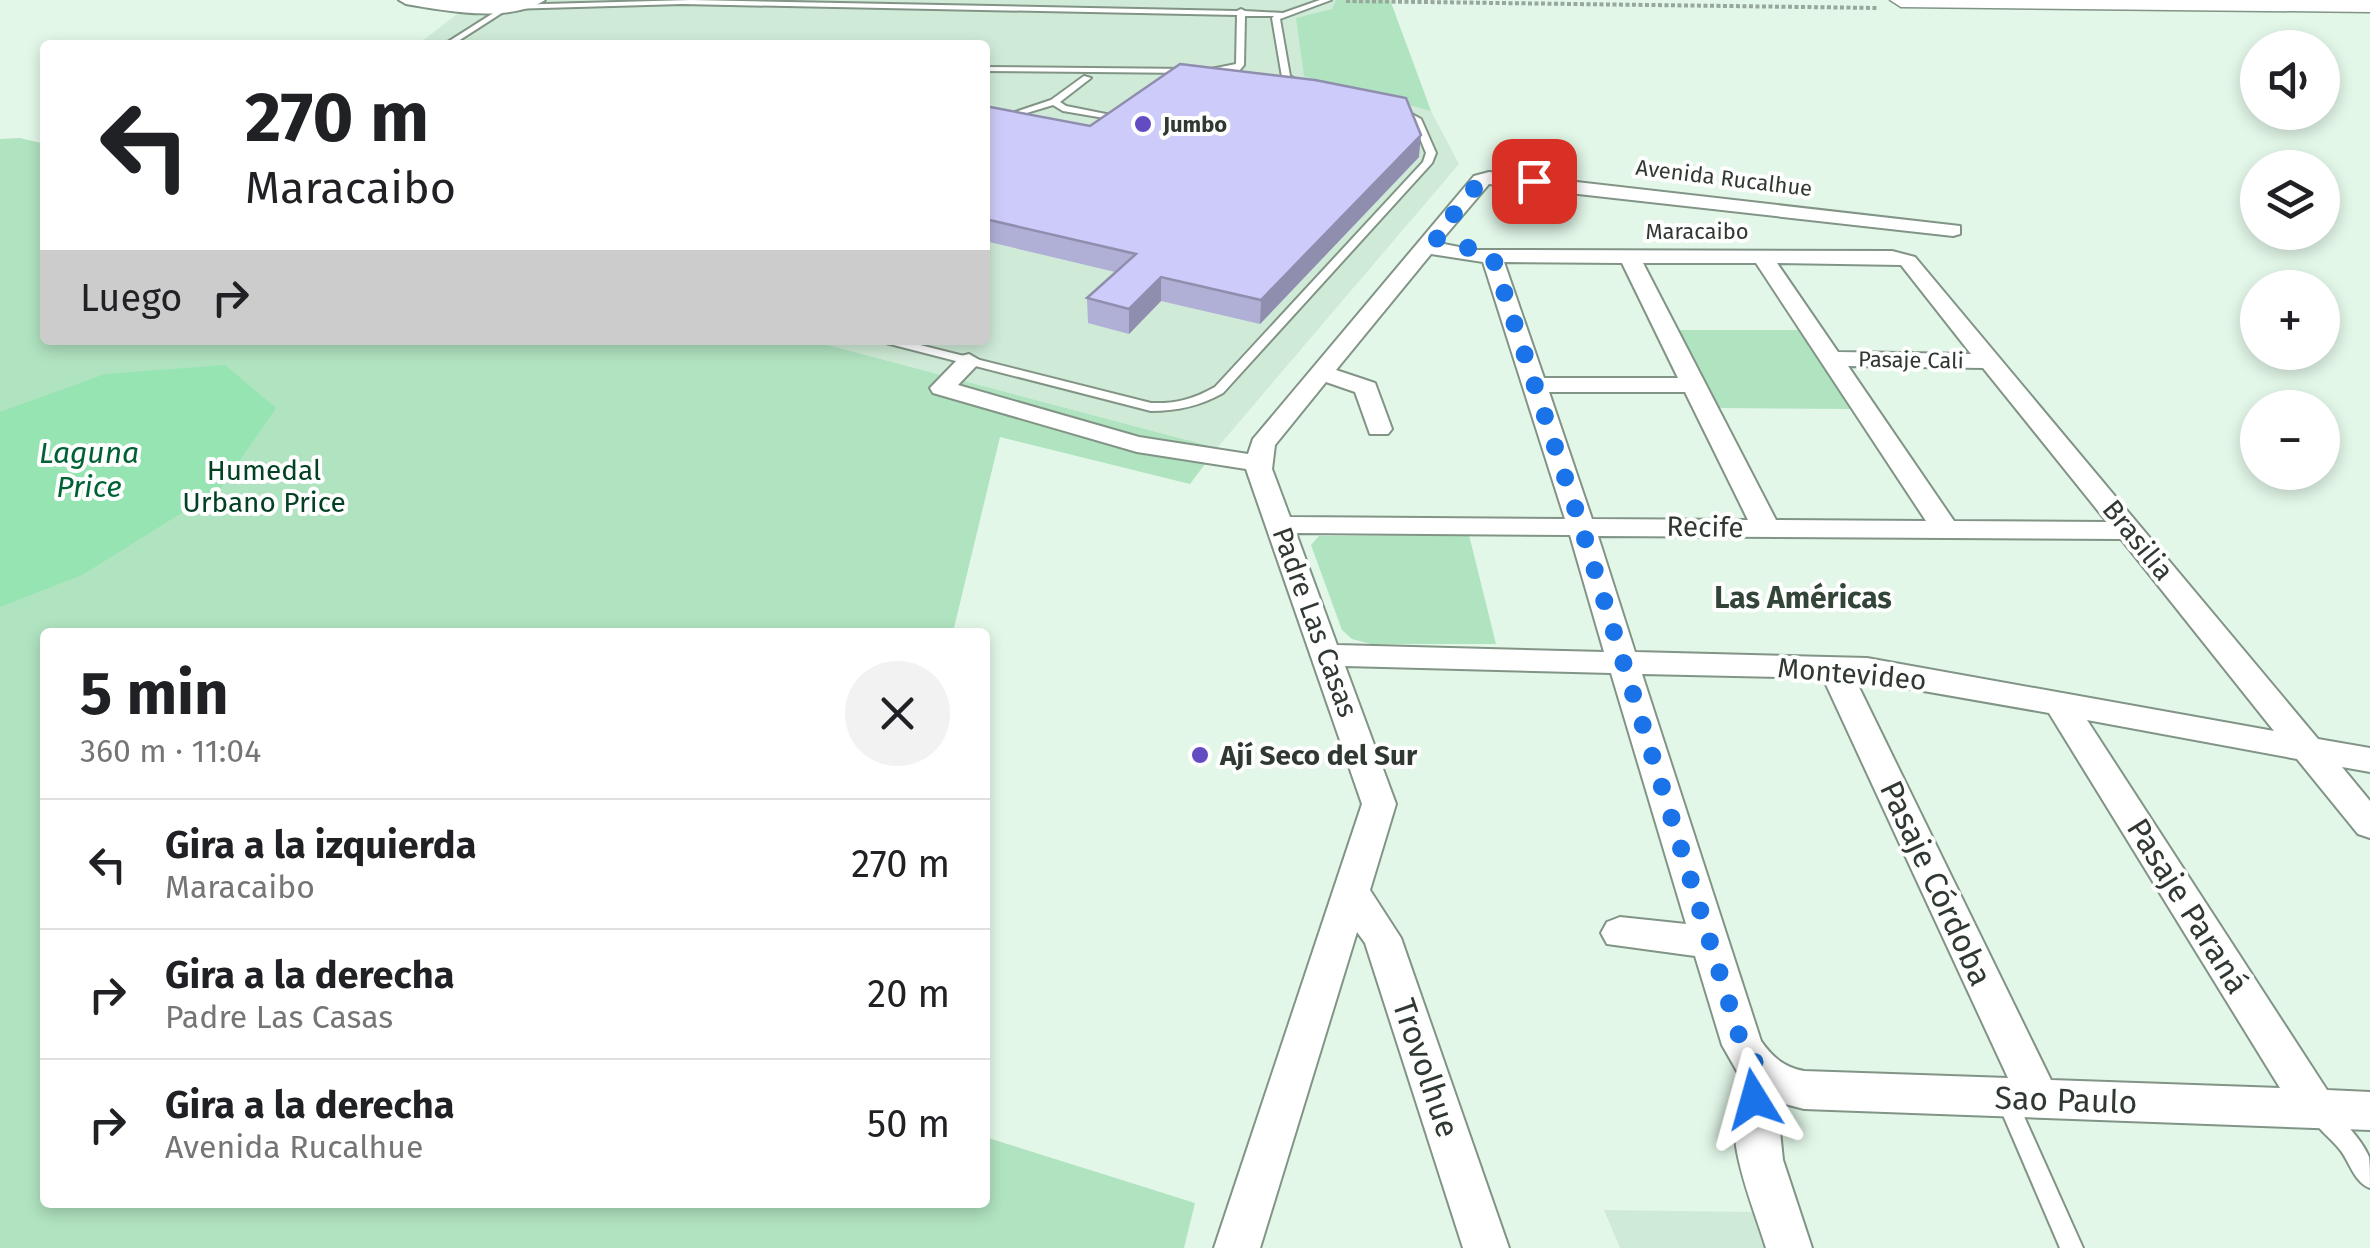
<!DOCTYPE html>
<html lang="es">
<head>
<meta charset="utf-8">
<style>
  :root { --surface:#fff; --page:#f2f2f2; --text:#202124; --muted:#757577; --line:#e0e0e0 }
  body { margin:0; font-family:"Fira Sans",sans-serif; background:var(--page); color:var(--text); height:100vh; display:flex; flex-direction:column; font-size:38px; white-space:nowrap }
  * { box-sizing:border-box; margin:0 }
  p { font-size:32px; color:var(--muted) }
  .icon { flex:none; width:55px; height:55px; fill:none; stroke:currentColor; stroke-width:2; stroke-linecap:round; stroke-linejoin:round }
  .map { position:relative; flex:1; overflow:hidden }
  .details { position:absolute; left:40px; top:628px; width:950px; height:580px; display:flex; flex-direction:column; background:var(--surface); border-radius:10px; box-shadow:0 5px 15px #0003 }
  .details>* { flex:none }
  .top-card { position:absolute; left:40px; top:40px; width:950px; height:305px; border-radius:10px; box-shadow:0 5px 15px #0003; background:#fff; color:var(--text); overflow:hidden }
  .tools { position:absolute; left:2240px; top:30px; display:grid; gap:20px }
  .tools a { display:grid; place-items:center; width:100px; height:100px; border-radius:50%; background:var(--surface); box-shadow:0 5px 15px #0003; font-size:50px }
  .pin { position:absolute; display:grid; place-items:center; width:85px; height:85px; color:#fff; margin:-42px; border-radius:20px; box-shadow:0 5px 15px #0006 }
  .me { position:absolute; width:110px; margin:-55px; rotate:352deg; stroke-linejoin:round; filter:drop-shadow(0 0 8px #0008) }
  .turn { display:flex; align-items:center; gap:35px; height:210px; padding:0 40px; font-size:45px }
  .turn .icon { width:130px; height:130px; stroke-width:2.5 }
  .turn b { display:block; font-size:70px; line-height:85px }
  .then { display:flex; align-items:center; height:95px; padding:0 40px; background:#0003; gap:20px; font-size:38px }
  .round { display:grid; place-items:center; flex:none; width:105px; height:105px; border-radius:52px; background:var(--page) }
  .summary { display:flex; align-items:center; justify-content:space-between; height:170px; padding:0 40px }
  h1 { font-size:60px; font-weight:700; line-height:75px }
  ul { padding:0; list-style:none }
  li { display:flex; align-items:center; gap:30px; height:130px; padding:0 40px; border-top:2px solid var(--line) }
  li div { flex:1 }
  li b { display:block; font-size:38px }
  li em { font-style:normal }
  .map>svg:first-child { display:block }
  .built { fill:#cfebd7 }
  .green { fill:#b0e3c0 }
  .water { fill:#96e4b1 }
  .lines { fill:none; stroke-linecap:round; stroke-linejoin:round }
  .lane-casing { stroke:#819486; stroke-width:4 }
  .street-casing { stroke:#819486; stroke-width:4 }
  .primary-casing { stroke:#819486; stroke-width:3 }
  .path { stroke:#97a79c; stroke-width:4; stroke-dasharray:4 2.5; stroke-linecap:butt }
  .lane { fill:#fff; fill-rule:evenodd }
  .street { fill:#fff; fill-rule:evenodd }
  .primary { fill:#fff; fill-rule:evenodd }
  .wall { fill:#b0afd6 }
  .shaded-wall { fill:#908eae }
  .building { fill:#cdcbf9; stroke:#908eae; stroke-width:2.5 }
  .route { stroke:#1a73e8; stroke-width:18; stroke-dasharray:0 32.4 }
  .poi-dot { fill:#634bc4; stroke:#fefefe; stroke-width:4 }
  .labels { text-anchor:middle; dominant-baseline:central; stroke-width:8; stroke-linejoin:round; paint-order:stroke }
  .far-poi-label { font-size:22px; font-weight:bold; fill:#303832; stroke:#fefefe; text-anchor:start }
  .far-street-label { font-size:22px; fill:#303832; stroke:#fefefe }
  .park-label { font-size:28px; fill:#024223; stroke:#fefefe }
  .street-label { font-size:28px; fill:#303832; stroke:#fefefe }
  .poi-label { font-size:28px; font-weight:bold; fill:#303832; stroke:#fefefe; text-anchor:start }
  .water-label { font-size:30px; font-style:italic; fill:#006134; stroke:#fefefe }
  .neighbourhood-label { font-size:30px; font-weight:bold; fill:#334438; stroke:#fefefe }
  .near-street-label { font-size:32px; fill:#303832; stroke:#fefefe }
</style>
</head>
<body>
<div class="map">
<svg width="2370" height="1248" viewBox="0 0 2370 1248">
  <rect width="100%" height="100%" fill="#e2f7e8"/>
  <path class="built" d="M475,0H1390L1431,111L1459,164L1217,448L809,340H985V45H417Z
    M1604,1210L1755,1212L1766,1248H1620Z"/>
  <path class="green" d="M1336,0H1390L1431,111L1304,76L1296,18L1332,9Z
    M20,138L45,144V340H809L1217,448L1190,484L1000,437L953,632H45V1202H985V1137L1195,1203L1184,1248H0V139Z
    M1677,330H1802L1852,409L1716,408Z
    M1469,535L1496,644H1371L1352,639L1342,630L1311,545L1319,536Z"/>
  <path class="water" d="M225,365L276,408L220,489L82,575L0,607V412L105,374Z"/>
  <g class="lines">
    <g class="lane-casing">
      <path id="lane" d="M691,0L1237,11L1241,9L1245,11L1283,13L1320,0H1331L1280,19L1290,76L1302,83L1303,85L1299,87L1282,77L1272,18L1274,16H1245L1244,65L1239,71L1214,73L1210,71L1211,69L1236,64L1237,15L682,4L508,9L452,45H443L506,5Z
        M985,67L1191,69L1195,71L1191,73L985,71Z
        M1084,76L1091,78L1060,102L1066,106L1116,116V120L1063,111L1053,105L1007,119L1003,116L1051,100Z
        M1395,105L1421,119L1436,153L1432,163L1223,393C1200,406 1177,411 1151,411L882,342L880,340H900L1151,403C1175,404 1194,399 1215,387L1423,162L1426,153L1413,121L1392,110L1391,108Z
        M2007,1091L2014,1094L2083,1248H2060L1997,1101L2000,1094Z
        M2320,1104C2336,1110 2363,1141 2369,1157C2370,1165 2370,1179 2370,1188C2355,1183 2350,1163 2341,1151C2331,1138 2317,1129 2309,1114L2313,1107Z"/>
    </g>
    <g class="street-casing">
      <path id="street" d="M399,0H545C509,23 447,11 406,4Z
        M1489,172L1960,226V234L1953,236L1489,184L1439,243L1474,250L1892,251L1915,257L2318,739L2370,748V772L2342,767L2370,801V838L2358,834L2297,759L2087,720L2327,1090L2370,1092V1130L1804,1109L1777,1102L1783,1160L1812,1248H1766C1751,1198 1719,1132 1742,1080L1722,1045L1695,956L1607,944L1601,933L1607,922L1620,917L1686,924L1611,673L1345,666L1396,804L1370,890L1401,938L1509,1248H1463L1365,943L1357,932L1260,1248H1214L1362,804L1246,469L1137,452L933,393L930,388L961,356L969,354L981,361L958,385L1139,437L1248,454L1253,439L1474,176ZM1431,254L1483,262L1565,519L1290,517L1272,469L1275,445L1326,382L1355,392L1370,434H1388L1392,429L1375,383L1336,370ZM1504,262L1622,263L1678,378H1544ZM1643,263H1756L1926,521L1776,520ZM1777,263L1901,265L1971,354L1838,352ZM1848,366L1983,368L2107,522L1954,521ZM1549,392H1685L1748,520L1592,519ZM1296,533L1570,535L1604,652L1337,645ZM1598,536L2121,539L2274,731L1867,658L1635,652ZM1642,674L1823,678L2008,1078L1804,1071C1784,1067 1772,1057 1761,1041ZM1855,679L2049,713L2280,1088L2051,1080Z"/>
    </g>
    <g class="primary-casing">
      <path id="primary" d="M1890,0H2370V12L1901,7Z"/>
    </g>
    <path class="path" d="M1346,1L1879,8"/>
    <use href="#lane" class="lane"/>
    <use href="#street" class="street"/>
    <use href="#primary" class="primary"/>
  </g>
  <path class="wall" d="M985,106L1090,126L1419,157L1260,324L1161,301L1129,334L1088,323L1087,298L1115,272L985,241Z"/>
  <path class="shaded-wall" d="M1421,135L1419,157L1260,324L1261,300Z
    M1161,277V301L1129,334V309Z"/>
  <path class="building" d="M1180,64L1315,80L1406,98L1421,135L1261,300L1161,277L1129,309L1087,298L1136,254L985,219V106L1090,126Z"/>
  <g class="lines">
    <path class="route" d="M1534,181L1496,177L1481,180L1435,238L1492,255L1581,526L1742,1045L1765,1076L1754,1099"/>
  </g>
  <g class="poi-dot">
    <circle cx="1143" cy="124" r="10"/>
    <circle cx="1200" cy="755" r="10"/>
  </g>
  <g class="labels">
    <g class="far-poi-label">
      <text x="1163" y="124">Jumbo</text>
    </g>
    <g class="far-street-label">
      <text transform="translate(1724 178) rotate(7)">Avenida Rucalhue</text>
      <text x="1697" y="231">Maracaibo</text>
      <text transform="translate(1911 360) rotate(1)">Pasaje Cali</text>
    </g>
    <g class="park-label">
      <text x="264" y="470">Humedal<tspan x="264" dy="32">Urbano Price</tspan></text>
    </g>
    <g class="street-label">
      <text transform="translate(1705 527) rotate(1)">Recife</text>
      <text transform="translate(2138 540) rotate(51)">Brasilia</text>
      <text transform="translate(1315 622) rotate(70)">Padre Las Casas</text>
      <text transform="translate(1852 674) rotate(5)">Montevideo</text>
    </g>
    <g class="poi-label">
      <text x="1220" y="755">Ají Seco del Sur</text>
    </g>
    <g class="water-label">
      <text x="89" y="453">Laguna<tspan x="89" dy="34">Price</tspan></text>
    </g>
    <g class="neighbourhood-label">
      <text x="1803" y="598">Las Américas</text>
    </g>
    <g class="near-street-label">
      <text transform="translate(1936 883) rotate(65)">Pasaje Córdoba</text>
      <text transform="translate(2188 906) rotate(58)">Pasaje Paraná</text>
      <text transform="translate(1426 1068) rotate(71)">Trovolhue</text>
      <text transform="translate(2066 1100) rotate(2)">Sao Paulo</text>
    </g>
  </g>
</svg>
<div class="tools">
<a><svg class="icon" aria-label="sound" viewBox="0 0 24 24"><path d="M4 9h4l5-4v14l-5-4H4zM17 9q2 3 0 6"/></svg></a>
<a><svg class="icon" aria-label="layers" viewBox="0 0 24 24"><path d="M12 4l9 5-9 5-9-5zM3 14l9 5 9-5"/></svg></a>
<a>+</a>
<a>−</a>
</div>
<div class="pin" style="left:1534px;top:181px;background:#d93025"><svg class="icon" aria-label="arrive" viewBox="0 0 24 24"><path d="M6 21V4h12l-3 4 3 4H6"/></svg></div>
<svg class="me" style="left:1754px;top:1099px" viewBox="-20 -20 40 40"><path d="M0-17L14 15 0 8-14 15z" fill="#1a73e8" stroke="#fff" stroke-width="4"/></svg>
<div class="top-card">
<div class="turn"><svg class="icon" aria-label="left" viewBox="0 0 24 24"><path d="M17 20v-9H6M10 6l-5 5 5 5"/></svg><div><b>270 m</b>Maracaibo</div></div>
<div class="then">Luego<svg class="icon" aria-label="right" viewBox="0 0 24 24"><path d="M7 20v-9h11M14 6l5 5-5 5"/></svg></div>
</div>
<section class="details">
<div class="summary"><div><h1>5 min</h1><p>360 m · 11:04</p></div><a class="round"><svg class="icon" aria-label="close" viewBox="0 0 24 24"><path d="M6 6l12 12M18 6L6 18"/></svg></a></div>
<ul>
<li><svg class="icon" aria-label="left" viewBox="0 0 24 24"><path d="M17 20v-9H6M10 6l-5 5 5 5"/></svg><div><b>Gira a la izquierda</b><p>Maracaibo</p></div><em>270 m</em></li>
<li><svg class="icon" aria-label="right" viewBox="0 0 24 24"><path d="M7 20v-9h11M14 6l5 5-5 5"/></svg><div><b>Gira a la derecha</b><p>Padre Las Casas</p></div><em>20 m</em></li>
<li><svg class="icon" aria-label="right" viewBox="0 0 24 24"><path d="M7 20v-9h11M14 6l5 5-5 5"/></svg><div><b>Gira a la derecha</b><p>Avenida Rucalhue</p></div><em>50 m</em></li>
</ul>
</section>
</div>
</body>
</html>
